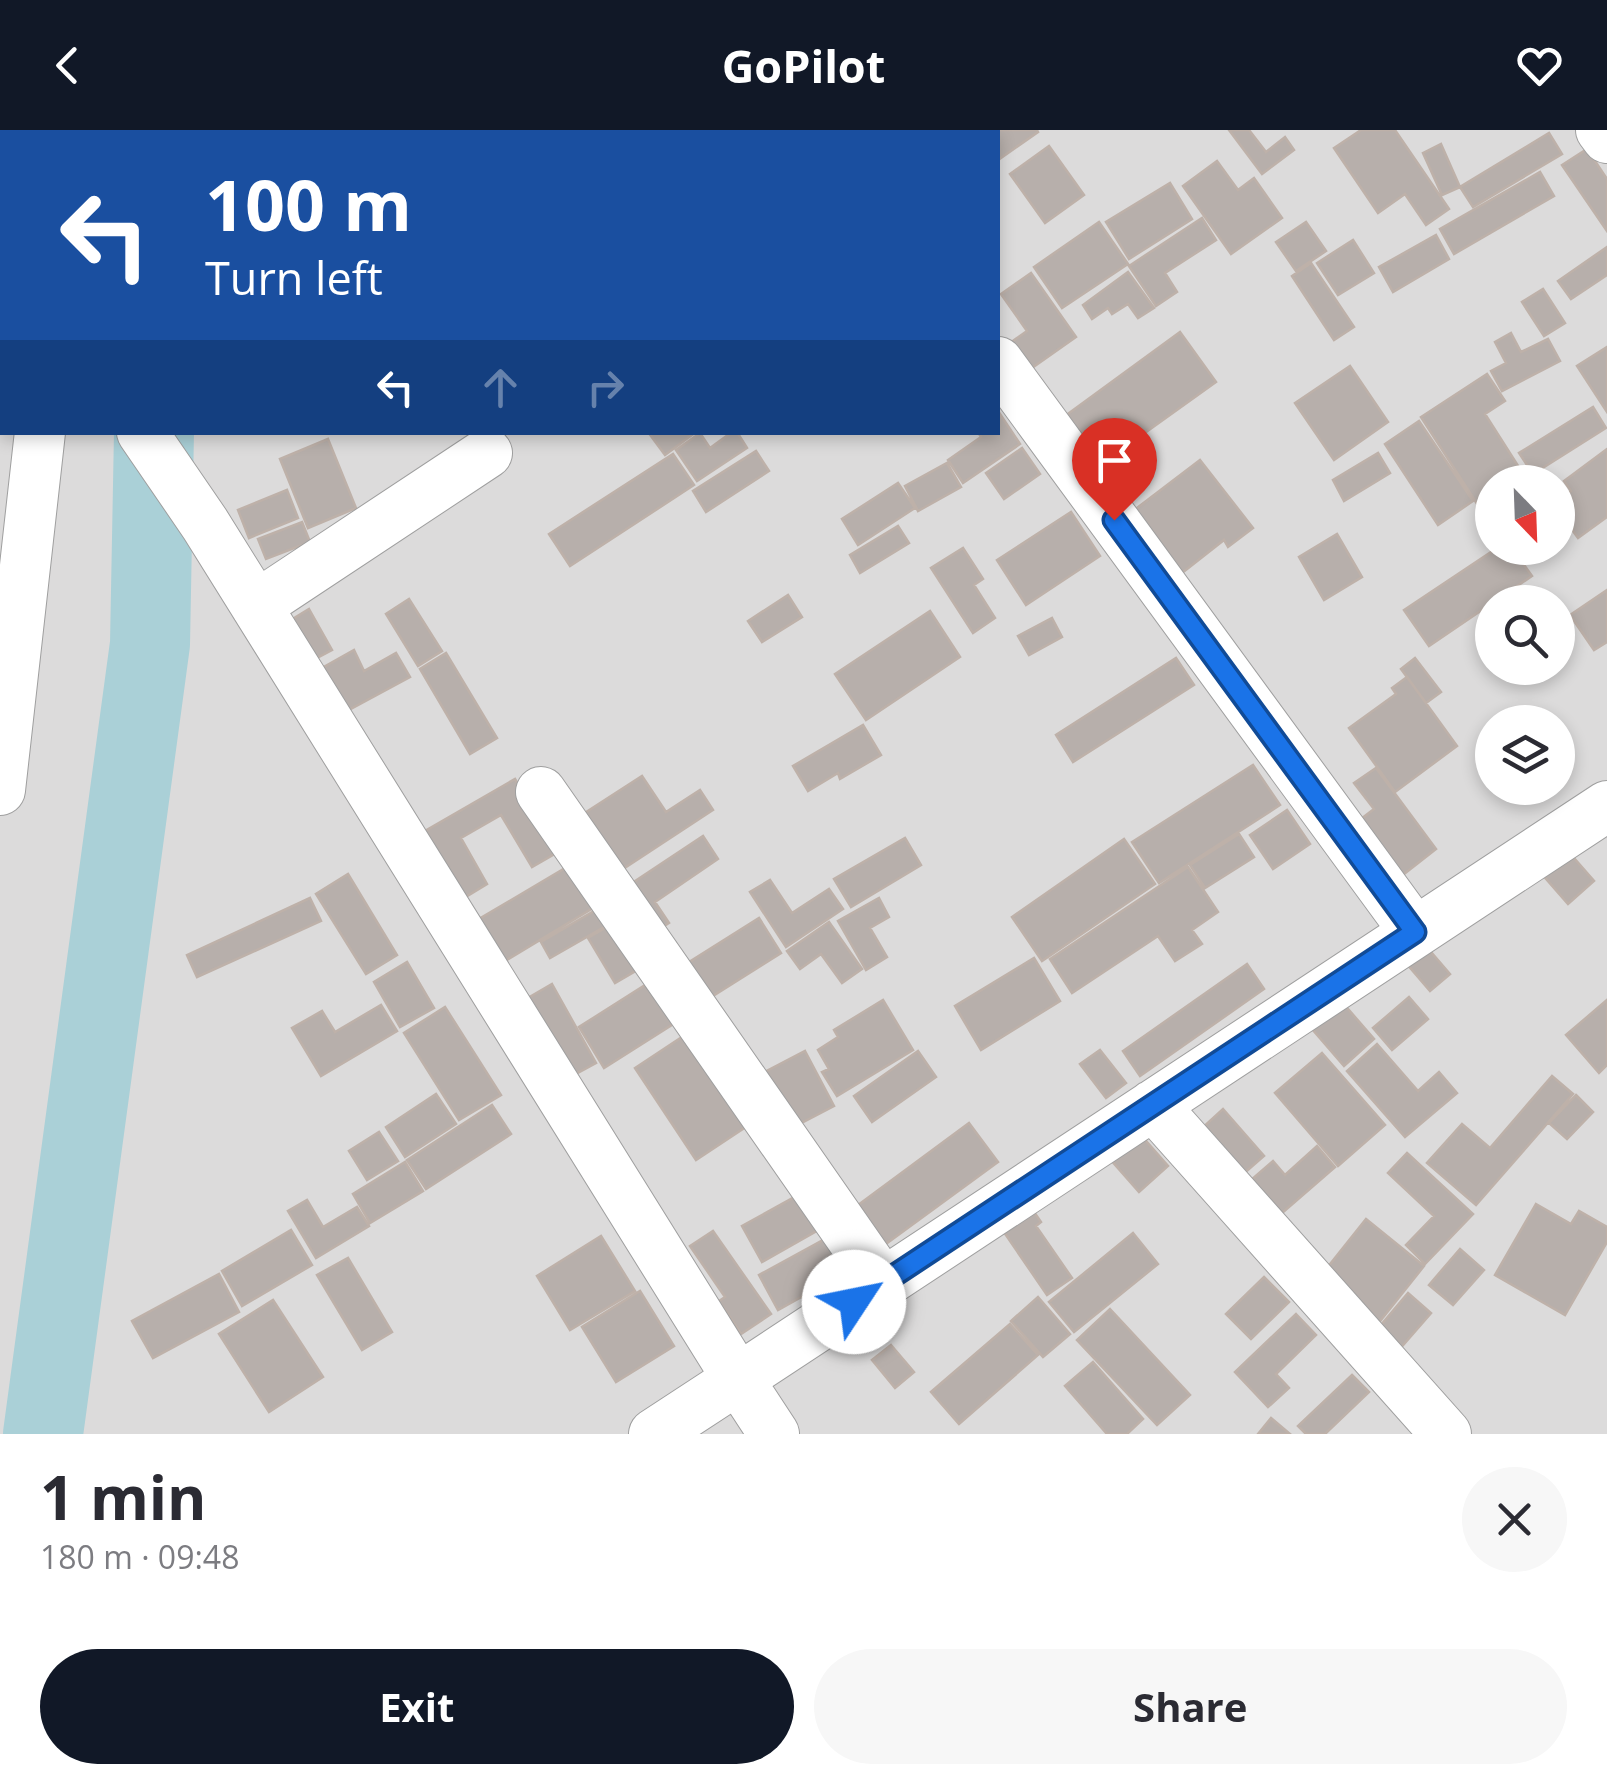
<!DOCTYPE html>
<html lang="en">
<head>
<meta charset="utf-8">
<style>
  :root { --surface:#fff; --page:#f7f7f7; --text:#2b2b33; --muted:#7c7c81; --accent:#111827 }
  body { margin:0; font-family:"Open Sans",sans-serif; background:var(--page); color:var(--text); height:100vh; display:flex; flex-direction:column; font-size:38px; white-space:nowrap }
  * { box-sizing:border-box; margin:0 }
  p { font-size:32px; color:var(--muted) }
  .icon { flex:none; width:55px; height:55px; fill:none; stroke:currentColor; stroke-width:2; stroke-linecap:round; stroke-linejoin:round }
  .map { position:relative; height:1304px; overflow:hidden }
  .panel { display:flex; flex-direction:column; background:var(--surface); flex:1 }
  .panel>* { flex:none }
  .banner { position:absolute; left:0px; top:0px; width:1000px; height:305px; box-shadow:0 5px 15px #0003; background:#1a4fa0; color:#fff; overflow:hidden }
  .needle { width:65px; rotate:157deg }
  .buttons { position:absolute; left:1475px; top:335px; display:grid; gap:20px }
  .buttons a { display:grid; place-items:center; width:100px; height:100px; border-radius:50%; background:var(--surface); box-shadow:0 5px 15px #0003; font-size:50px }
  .pin { position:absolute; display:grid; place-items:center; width:85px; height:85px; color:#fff; margin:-102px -42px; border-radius:50% 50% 50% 0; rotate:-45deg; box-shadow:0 0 10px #0007 }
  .pin .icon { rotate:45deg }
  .me { position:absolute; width:110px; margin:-55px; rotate:56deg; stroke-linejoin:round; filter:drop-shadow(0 0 8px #0008) }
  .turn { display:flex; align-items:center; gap:35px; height:210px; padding:0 40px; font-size:45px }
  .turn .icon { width:130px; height:130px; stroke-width:2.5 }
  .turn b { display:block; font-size:70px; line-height:85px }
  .lanes { display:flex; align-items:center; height:95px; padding:0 40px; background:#0003; justify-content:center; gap:50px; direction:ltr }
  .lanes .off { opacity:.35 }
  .round { display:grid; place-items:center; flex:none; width:105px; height:105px; border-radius:52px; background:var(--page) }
  .overview { display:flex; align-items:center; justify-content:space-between; height:170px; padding:0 40px }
  h1 { font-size:60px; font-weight:700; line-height:75px }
  .action { display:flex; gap:20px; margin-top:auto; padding:20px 40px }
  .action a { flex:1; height:115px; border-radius:60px; background:var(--accent); color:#fff; font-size:40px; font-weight:700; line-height:115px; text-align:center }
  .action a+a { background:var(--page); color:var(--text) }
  header { display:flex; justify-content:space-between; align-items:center; height:130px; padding:0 40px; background:var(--accent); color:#fff; font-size:45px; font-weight:700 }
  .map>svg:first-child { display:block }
  .residential { fill:#dcdbdb; fill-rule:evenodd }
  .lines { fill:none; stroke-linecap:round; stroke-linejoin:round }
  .river { stroke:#aad0d7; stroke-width:80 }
  .building { fill:#b7afab; stroke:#beb1a9; stroke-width:2.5 }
  .street-casing { stroke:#9f9f9f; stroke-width:52 }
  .street { stroke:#fff; stroke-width:50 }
  .route-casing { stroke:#114b97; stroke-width:25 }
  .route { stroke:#1a73e8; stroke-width:18 }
</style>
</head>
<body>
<header><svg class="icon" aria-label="back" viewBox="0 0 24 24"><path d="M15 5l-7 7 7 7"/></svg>GoPilot<svg class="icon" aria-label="heart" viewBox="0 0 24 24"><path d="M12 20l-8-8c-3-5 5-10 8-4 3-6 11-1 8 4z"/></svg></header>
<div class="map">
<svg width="1607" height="1304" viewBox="0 0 1607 1304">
  <rect width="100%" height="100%" fill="#eeeae5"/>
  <path class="residential" d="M0,0H1607V1304H0ZM2,2H998V302H2ZM1492,352H1558V418H1492ZM1492,472H1558V538H1492ZM1492,592H1558V658H1492Z"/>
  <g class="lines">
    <path class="river" d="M159,2V0
      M43,1304L150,514L154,302"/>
  </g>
  <path class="building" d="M945,0H1037L1038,2L998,30V2H941Z
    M1229,0H1249L1266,22L1285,7L1294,20L1262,44Z
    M1361,0H1395L1449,79L1426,95L1405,64L1378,83L1334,18Z
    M1549,3L1562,24L1473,77L1460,57Z
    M1441,14L1460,57L1442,65L1423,23Z
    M1049,16L1084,65L1045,93L1010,44Z
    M1587,19L1607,49V101L1562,35Z
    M1217,31L1238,60L1254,48L1282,88L1231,124L1183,56Z
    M1540,42L1554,66L1454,124L1440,99Z
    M1170,53L1192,89L1129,129L1106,92Z
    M1202,88L1216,110L1165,143L1177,162L1156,176L1129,136Z
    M1099,92L1128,134L1062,178L1034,137Z
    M1306,92L1326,121L1296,141L1276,112Z
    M1436,105L1449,129L1393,162L1379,137Z
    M1353,110L1374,143L1338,165L1317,133Z
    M1607,117V145L1571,169L1558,151Z
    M1311,133L1354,197L1334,210L1292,146Z
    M1128,142L1154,178L1138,188L1128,174L1112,184L1108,178L1092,189L1083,175Z
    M1031,143L1076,207L1022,245L1003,218L1027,201L1001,164Z
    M1543,159L1565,193L1544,206L1522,172Z
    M1180,202L1216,252L1100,335L1065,286Z
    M1511,203L1521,222L1548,209L1560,231L1502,261L1491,241L1506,233L1495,212Z
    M1607,217V282L1577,236Z
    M1350,236L1388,292L1334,330L1295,273Z
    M1487,244L1505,271L1485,284L1527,350L1492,352V372L1481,380L1421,287Z
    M1593,277L1606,298L1533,344L1519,323Z
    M998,281L1020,314L963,353L948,330L981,307L978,302H998Z
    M1419,291L1473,371L1438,395L1385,314Z
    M648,302H696L665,325Z
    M732,302H737L747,318L697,351L676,320L700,303L710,318Z
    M328,309L356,378L308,398L280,329Z
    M1022,318L1040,344L1004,369L986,343Z
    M1607,319V387L1578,408L1558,380V372L1571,361L1564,351Z
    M756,321L769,341L706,382L693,361Z
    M1378,323L1390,343L1344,371L1333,350Z
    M673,324L694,355L570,436L549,404Z
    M1200,330L1253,398L1228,417L1224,410L1182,443L1133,381Z
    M947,333L961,357L918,381L905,356Z
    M898,353L915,378L858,415L842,389Z
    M287,360L298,388L249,408L238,380Z
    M1071,382L1100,426L1026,475L997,430Z
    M302,392L310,412L266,429L258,409Z
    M898,396L909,413L860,443L850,425Z
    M1337,404L1362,447L1324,470L1299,427Z
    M963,418L983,449L974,455L995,488L973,503L931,438Z
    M1497,418H1512L1532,446L1429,516L1404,480Z
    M1607,460V512L1594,520L1570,485Z
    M788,465L802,487L762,512L748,491Z
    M409,469L442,521L418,536L386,484Z
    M309,479L332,520L313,530L291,490Z
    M930,481L960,527L866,590L835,544Z
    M1052,488L1062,507L1029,525L1018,506Z
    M354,520L364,541L396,523L410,547L345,582L322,538Z
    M446,523L497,608L470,624L420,539Z
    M1176,528L1194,555L1073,632L1056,605Z
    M1415,528L1441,562L1426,573L1401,539Z
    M1407,547L1457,616L1395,662L1349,598L1396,564L1392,558Z
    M863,595L881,625L840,649L838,643L808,661L793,636Z
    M1253,635L1280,675L1159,753L1132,712Z
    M1376,638L1436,719L1399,748L1357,692L1374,679L1354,653Z
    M642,646L666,682L700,660L713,680L620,741L583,684Z
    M515,649L558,722L532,737L501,685L461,708L487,754L464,768L425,701Z
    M1287,680L1310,714L1273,739L1250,705Z
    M1239,704L1254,727L1205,758L1190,735Z
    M703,706L718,729L655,772L669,793L644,809L614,765Z
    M905,708L921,735L851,777L834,749Z
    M1124,709L1155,754L1042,831L1012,787Z
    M1567,720L1594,751L1568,774L1541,743Z
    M572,734L598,775L505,831L479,789Z
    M1188,737L1218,782L1192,800L1202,814L1175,831L1158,806L1072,863L1050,829Z
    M348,744L397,825L366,844L316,764Z
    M770,750L792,783L829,759L843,779L786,817L750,762Z
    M310,768L321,791L197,847L187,825Z
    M879,768L889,787L870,798L887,827L866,840L838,791Z
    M601,777L611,793L550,828L541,812Z
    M759,788L781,823L697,876L675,841Z
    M829,792L862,839L842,853L821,824L800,839L787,821Z
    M612,794L639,839L615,853L588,808Z
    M1419,808L1450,844L1430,861L1399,825Z
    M1034,828L1060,871L981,920L955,876Z
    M407,832L434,878L400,897L374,852Z
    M1247,834L1264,859L1140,946L1123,921Z
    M653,850L678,891L604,938L579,897Z
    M552,854L596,933L572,946L528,868Z
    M1336,865L1374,909L1344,936L1305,891Z
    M1409,867L1428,889L1392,920L1373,898Z
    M883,870L913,920L837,966L822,942L829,939L818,920L838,907L834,900Z
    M1607,870V935L1599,943L1566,905Z
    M381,875L397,901L321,946L292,898L322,881L335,902Z
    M445,877L501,965L459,990L404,903Z
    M691,901L752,993L696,1030L635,938Z
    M1377,914L1418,961L1439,942L1457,963L1405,1007L1347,941Z
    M1100,920L1126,953L1106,968L1080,934Z
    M805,921L834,976L784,1002L755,947Z
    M918,921L936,947L872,992L854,966Z
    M1322,923L1385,995L1338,1036L1275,963Z
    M1552,946L1573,964L1476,1075L1427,1033L1462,994L1490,1018Z
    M436,964L456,994L405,1027L386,997Z
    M1576,965L1593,982L1567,1009L1549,993Z
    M492,975L511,1004L426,1059L407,1030Z
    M1223,979L1264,1026L1241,1046L1201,999Z
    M969,993L998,1032L879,1119L850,1081Z
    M1132,995L1168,1036L1139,1062L1103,1021Z
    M379,1002L398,1031L367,1050L349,1021Z
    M1317,1016L1335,1037L1274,1090L1244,1056L1273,1031L1285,1045Z
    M1407,1023L1473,1084L1425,1134L1406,1115L1434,1086L1388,1043Z
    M405,1032L423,1061L370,1093L353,1064Z
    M809,1059L829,1094L762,1132L742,1096Z
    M1025,1069L1041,1092L1036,1096L1072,1148L1047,1165L995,1089Z
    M307,1070L323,1097L357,1077L369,1096L316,1128L288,1081Z
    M1536,1074L1571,1094L1579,1081L1607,1097V1112L1565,1185L1495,1145Z
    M1366,1089L1424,1136L1377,1195L1319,1148Z
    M291,1100L312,1135L242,1176L222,1141Z
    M713,1101L771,1184L741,1204L719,1171L725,1167L690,1116Z
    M836,1103L855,1137L778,1180L759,1145Z
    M1133,1103L1158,1134L1074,1202L1049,1172Z
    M601,1106L635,1161L570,1200L537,1146Z
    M1460,1119L1484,1140L1453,1175L1429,1155Z
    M348,1128L392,1202L362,1220L317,1145Z
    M219,1144L239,1182L153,1228L132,1191Z
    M1264,1147L1289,1172L1251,1209L1226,1184Z
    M640,1161L674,1216L616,1252L582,1197Z
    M1408,1163L1431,1183L1398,1221L1376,1201Z
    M1038,1167L1070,1204L1043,1227L1011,1191Z
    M273,1170L323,1247L269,1282L219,1204Z
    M1110,1179L1190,1265L1157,1295L1077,1210Z
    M1296,1184L1316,1205L1276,1244L1289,1258L1268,1277L1235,1242Z
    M1010,1194L1038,1225L959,1294L931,1262Z
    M891,1215L914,1242L895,1258L872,1230Z
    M1093,1232L1143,1289L1127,1304H1107L1065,1256Z
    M1352,1245L1369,1262L1325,1304H1306L1298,1296Z
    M1271,1288L1290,1304H1258Z"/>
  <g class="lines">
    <g class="street-casing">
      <path id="street" d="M828,0L830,2
        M1601,0L1607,8
        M82,2L83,0
        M0,95L2,98
        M998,232L1415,802
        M142,302L205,394L738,1249L654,1304
        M256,476L487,323
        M0,660L40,302
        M541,662L883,1153
        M1153,975L1446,1304
        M774,1304L738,1249L1607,676"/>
    </g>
    <use href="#street" class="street"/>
  </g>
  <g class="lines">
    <g class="route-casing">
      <path id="route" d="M854,1172L1415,802L1114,390"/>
    </g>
    <use href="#route" class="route"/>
  </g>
</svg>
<div class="buttons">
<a><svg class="needle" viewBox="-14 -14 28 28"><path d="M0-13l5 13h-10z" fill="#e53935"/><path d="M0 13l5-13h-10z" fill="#7c7c81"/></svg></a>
<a><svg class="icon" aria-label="search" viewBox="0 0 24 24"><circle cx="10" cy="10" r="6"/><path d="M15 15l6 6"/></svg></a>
<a><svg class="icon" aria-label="layers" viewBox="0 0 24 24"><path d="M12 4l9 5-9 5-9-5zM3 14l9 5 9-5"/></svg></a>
</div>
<div class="pin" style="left:1114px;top:390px;background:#d93025"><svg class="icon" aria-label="arrive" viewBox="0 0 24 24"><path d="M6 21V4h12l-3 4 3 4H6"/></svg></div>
<svg class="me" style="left:854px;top:1172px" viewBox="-20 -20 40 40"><circle r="19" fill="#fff"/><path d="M0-13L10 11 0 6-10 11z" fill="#1a73e8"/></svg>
<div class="banner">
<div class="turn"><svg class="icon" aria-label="left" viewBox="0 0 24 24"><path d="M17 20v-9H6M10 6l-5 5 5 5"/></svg><div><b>100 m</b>Turn left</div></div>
<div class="lanes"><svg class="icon" aria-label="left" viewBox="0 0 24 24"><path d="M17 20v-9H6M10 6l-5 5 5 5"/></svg><svg class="icon off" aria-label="ahead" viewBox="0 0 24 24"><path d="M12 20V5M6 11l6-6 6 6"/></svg><svg class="icon off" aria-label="right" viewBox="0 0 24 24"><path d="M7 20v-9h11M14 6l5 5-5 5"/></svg></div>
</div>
</div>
<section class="panel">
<div class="overview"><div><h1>1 min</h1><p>180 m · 09:48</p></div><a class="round"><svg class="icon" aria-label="close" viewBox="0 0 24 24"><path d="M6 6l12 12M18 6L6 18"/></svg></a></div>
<div class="action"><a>Exit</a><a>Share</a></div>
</section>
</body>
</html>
